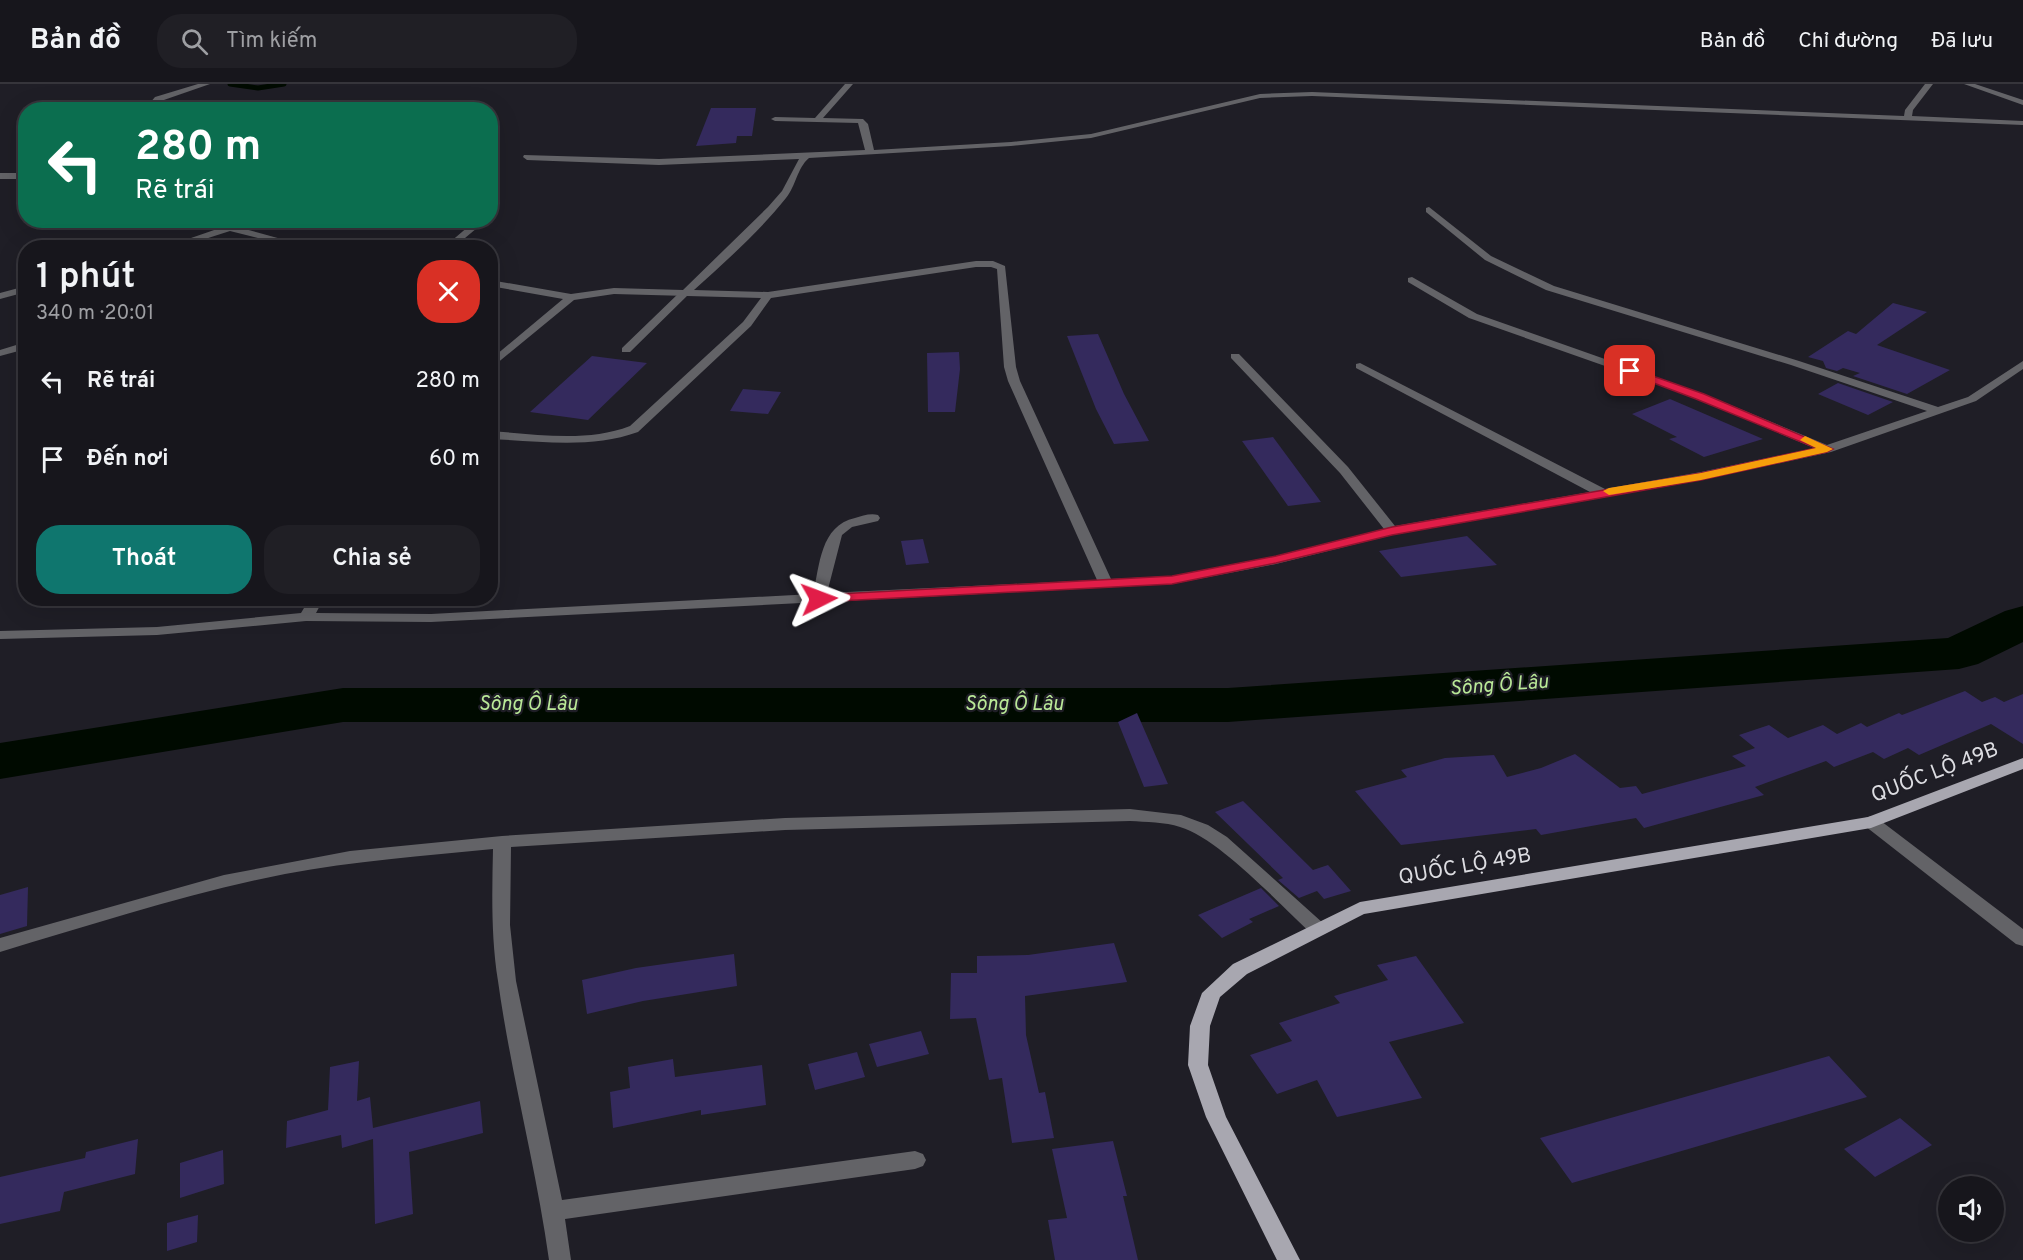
<!DOCTYPE html>
<html lang="vi">
<head>
<meta charset="utf-8">
<style>
  :root { --surface:#17161c; --page:#201f25; --text:#f1f3f6; --muted:#9e9fa3; --line:#36353b; --accent:#0f766e }
  body { margin:0; font-family:Overpass,sans-serif; background:var(--page); color:var(--text); height:100vh; display:flex; flex-direction:column; font-size:22px; white-space:nowrap }
  * { box-sizing:border-box; margin:0 }
  p { font-size:20px; color:var(--muted) }
  .icon { flex:none; width:33px; height:33px; fill:none; stroke:currentColor; stroke-width:2; stroke-linecap:round; stroke-linejoin:round }
  .map { position:relative; flex:1; overflow:hidden }
  .details { position:absolute; left:18px; top:156px; width:480px; height:366px; display:flex; flex-direction:column; background:var(--surface); border-radius:24px; box-shadow:0 6px 24px #0002,0 0 0 2px var(--line) }
  .details>* { flex:none }
  .hud { position:absolute; left:18px; top:18px; width:480px; height:126px; border-radius:24px; box-shadow:0 6px 24px #0002,0 0 0 2px var(--line); background:#0b6e4f; color:#fff; overflow:hidden }
  .tools { position:absolute; left:1938px; top:1092px; display:grid; gap:12px }
  .tools a { display:grid; place-items:center; width:66px; height:66px; border-radius:50%; background:var(--surface); box-shadow:0 6px 24px #0002,0 0 0 2px var(--line); font-size:30px }
  .pin { position:absolute; display:grid; place-items:center; width:51px; height:51px; color:#fff; margin:-26px; border-radius:12px; box-shadow:0 3px 9px #0006 }
  .me { position:absolute; width:66px; margin:-33px; rotate:87deg; stroke-linejoin:round; filter:drop-shadow(0 0 4px #0008) }
  .turn { display:flex; align-items:center; gap:21px; height:126px; padding:0 18px; font-size:27px }
  .turn .icon { width:78px; height:78px; stroke-width:2.5 }
  .turn b { display:block; font-size:42px; line-height:51px }
  .round { display:grid; place-items:center; flex:none; width:63px; height:63px; border-radius:24px; background:var(--page) }
  .headline { display:flex; align-items:center; justify-content:space-between; height:102px; padding:0 18px }
  h1 { font-size:36px; font-weight:600; line-height:45px }
  .action { display:flex; gap:12px; margin-top:auto; padding:12px 18px }
  .action a { flex:1; height:69px; border-radius:24px; background:var(--accent); color:#fff; font-size:24px; font-weight:600; line-height:69px; text-align:center }
  .action a+a { background:var(--page); color:var(--text) }
  ul { padding:0; list-style:none }
  li { display:flex; align-items:center; gap:18px; height:78px; padding:0 18px }
  li div { flex:1 }
  li b { display:block; font-size:22px }
  li em { font-style:normal }
  header { display:flex; align-items:center; gap:36px; box-sizing:border-box; height:84px; padding:0 30px; background:var(--surface); border-bottom:2px solid var(--line) }
  header strong { font-size:28px }
  nav { display:flex; gap:33px; margin-inline-start:auto; font-size:21px }
  .search { width:420px; height:54px; background:var(--page); display:flex; align-items:center; gap:15px; box-sizing:border-box; padding:0 21px; border-radius:24px; color:var(--muted); font-size:22px }
  .map>svg:first-child { display:block }
  .lines { fill:none; stroke-linecap:round; stroke-linejoin:round }
  .stream { stroke:#000a00; stroke-width:5 }
  .river { fill:#000a00; fill-rule:evenodd }
  .building { fill:#342a5d }
  .service { fill:#636367; fill-rule:evenodd }
  .minor { fill:#636367; fill-rule:evenodd }
  .primary { fill:#a8a7b0; fill-rule:evenodd }
  .route { fill:#e11d48; stroke:#92132f; stroke-width:1.5 }
  .slow { fill:#f59e0b }
  .labels { text-anchor:middle; dominant-baseline:central; stroke-width:4.5; stroke-linejoin:round; paint-order:stroke }
  .water-label { font-size:20px; font-style:italic; fill:#bae998; stroke:#1f1e26 }
  .near-street-label { font-size:21px; fill:#dddde2; stroke:#1f1e26 }
</style>
</head>
<body>
<header>
<strong>Bản đồ</strong>
<div class="search"><svg class="icon" aria-label="search" viewBox="0 0 24 24"><circle cx="10" cy="10" r="6"/><path d="M15 15l6 6"/></svg>Tìm kiếm</div>
<nav><a>Bản đồ</a><a>Chỉ đường</a><a>Đã lưu</a></nav>
</header>
<div class="map">
<svg width="2023" height="1176" viewBox="0 0 2023 1176">
  <rect width="100%" height="100%" fill="#1f1e26"/>
  <g class="lines">
    <path class="stream" d="M230,0L258,4L284,0"/>
    <path class="river" d="M2023,522V558L1978,580L1959,585L1228,638H343L0,695V659L343,604H1228L1948,554L2005,527Z"/>
  </g>
  <path class="building" d="M711,24H756L752,52H737L736,59L696,62Z
    M1893,219L1927,228L1877,261L1950,286L1907,310L1853,292L1860,289L1843,284L1837,287L1826,284L1823,277L1808,273L1848,247L1856,250Z
    M1098,250L1124,310L1149,357L1114,360L1096,325L1067,252Z
    M959,268L960,285L955,328H928L927,269Z
    M592,272L647,279L588,336L530,328Z
    M1838,299L1893,318L1868,331L1818,310Z
    M743,305L781,308L768,330L730,327Z
    M1670,315L1763,355L1704,373L1669,355L1677,353L1632,330Z
    M1273,353L1321,418L1288,422L1242,357Z
    M1467,452L1497,481L1401,493L1379,467Z
    M923,455L929,479L906,481L901,457Z
    M1965,607L1982,618L1995,613L2004,618L2023,610V660L1991,640L1919,671L1908,664L1884,675L1873,668L1834,683L1826,677L1755,703L1764,711L1644,744L1636,734L1541,751L1536,745L1401,761L1355,707L1407,693L1401,686L1445,674L1494,671L1507,693L1541,684L1575,670L1620,704L1636,702L1642,710L1746,682L1732,672L1755,664L1739,651L1769,641L1788,654L1823,641L1837,650L1861,639L1867,643L1899,629L1902,631Z
    M1137,629L1168,700L1144,703L1118,638Z
    M1243,717L1313,786L1328,781L1351,807L1324,815L1317,807L1299,814L1278,796L1283,794L1215,728Z
    M28,803L27,842L0,850V811Z
    M1261,804L1279,822L1249,835L1253,838L1222,854L1198,831Z
    M1114,859L1127,898L1025,912L1026,951L1039,1009L1045,1008L1054,1054L1012,1059L1002,994L989,996L976,934L950,935L951,889H977V872L1028,871Z
    M734,870L737,902L643,917L587,930L582,896L636,884Z
    M1416,872L1464,939L1389,958L1422,1014L1337,1033L1317,996L1277,1010L1250,971L1292,957L1279,939L1340,919L1334,912L1388,896L1377,881Z
    M921,947L929,970L877,983L869,960Z
    M857,968L865,993L815,1006L808,980Z
    M1829,972L1867,1013L1572,1099L1540,1054Z
    M673,975L675,993L762,981L766,1021L701,1031V1026L613,1044L610,1008L630,1004L628,983Z
    M359,977L357,1017L370,1013L373,1044L480,1017L483,1049L409,1068L413,1130L375,1140L373,1055L342,1064L341,1051L286,1064L287,1037L328,1026L330,983Z
    M1900,1034L1932,1061L1875,1093L1844,1065Z
    M138,1055L135,1090L64,1108L60,1127L0,1140V1093L85,1074L86,1068Z
    M1113,1057L1127,1112H1123L1138,1176H1055L1048,1136L1067,1134L1052,1065Z
    M223,1066L224,1100L180,1114V1079Z
    M198,1131L197,1158L167,1167V1139Z"/>
  <g class="lines">
    <path class="service" d="M0,89H26V95H0Z
      M680,208L689,210L630,268H622V264Z"/>
    <path class="minor" d="M198,0H210L161,17L153,26H144L155,13Z
      M845,0H853L823,34L863,35L868,40L874,66L1011,58L1091,50L1260,10L1312,8L1904,32L1905,26L1925,0H1933L1913,26L1912,32L2023,37V41L1312,12L1260,14L1091,54L1011,62L809,74C797,84 796,102 786,114C759,148 726,177 694,206L768,208L976,177H993L1005,182L1016,283L1020,297L1111,495L1172,492L1276,472L1384,445L1340,389L1231,274V270H1239L1348,383L1395,442L1590,408L1356,284V280L1360,279L1605,405L1701,388L1814,364L1696,314L1469,234L1408,198V194L1412,193L1477,230L1704,310L1827,361L1927,327L1791,281L1546,206L1485,176L1426,128V124L1429,123L1491,172L1554,202L1799,277L1938,323L1968,313L2023,277V285L1976,317L1831,368L1701,396L1392,451L1276,480L1172,500L431,538L306,537L157,551L0,555V547L157,543L301,529L310,514H324L316,529L431,530L813,510C820,481 820,442 855,434C862,432 870,429 878,431L880,434L878,437L852,443L842,451L827,509L1097,496L1008,297L1004,283L997,185L991,183H976L771,214L751,242L638,348C591,365 540,357 490,355V347C536,350 586,359 630,342L743,238L761,214L614,210L574,216L490,285V276L563,215L490,202V196L571,210L614,204L683,206L768,123L782,107L799,75L659,81L527,76L523,73L524,71L659,75L865,66L858,39L775,37L771,35L775,33L815,34Z
      M1964,0H1975L2023,16V21Z
      M195,136H212L314,164H297L230,147L177,164H162L220,144Z
      M475,137L483,139L453,164H443Z
      M26,202V208L0,215V209Z
      M26,258V265L0,272V266Z
      M1130,725L1181,731L1208,741L1227,753L1324,840L1327,845L1324,850L1318,852L1312,850C1279,820 1220,755 1180,743C1165,738 1146,738 1130,737L785,746L511,763L510,841L516,897L562,1116L915,1067L923,1070L926,1076L923,1082L915,1085L565,1135L571,1176H549C536,1082 511,991 498,897C491,853 492,809 493,765C424,772 354,777 285,790C189,809 94,840 0,868V854L224,791L350,767L502,752L785,734Z
      M1871,732L1877,734L2023,845V862L2016,860L1865,742L1863,738L1865,734Z"/>
    <path class="primary" d="M2023,674V685L1871,744L1364,830L1247,890L1220,913L1210,942L1208,981L1226,1033L1300,1176H1277L1206,1033L1188,981L1190,942L1202,909L1233,880L1360,818L1868,733Z"/>
  </g>
  <path class="route" d="M1630,284L1704,310L1833,365L1827,368L1701,396L1392,451L1276,479L1172,500L819,518L813,515L819,511L1172,492L1276,472L1392,443L1701,389L1816,364L1696,315L1627,289L1625,287Z"/>
  <path class="slow" d="M1805,352L1833,365L1827,368L1701,396L1609,411L1603,407L1609,404L1701,389L1816,364L1800,356Z"/>
  <g class="labels">
    <g class="water-label">
      <text transform="translate(1499 602) rotate(-4)">Sông Ô Lâu</text>
      <text x="528" y="621">Sông Ô Lâu</text>
      <text x="1014" y="621">Sông Ô Lâu</text>
    </g>
    <g class="near-street-label">
      <text transform="translate(1935 689) rotate(-21)">QUỐC LỘ 49B</text>
      <text transform="translate(1465 783) rotate(-10)">QUỐC LỘ 49B</text>
    </g>
  </g>
</svg>
<div class="tools">
<a><svg class="icon" aria-label="sound" viewBox="0 0 24 24"><path d="M4 9h4l5-4v14l-5-4H4zM17 9q2 3 0 6"/></svg></a>
</div>
<div class="pin" style="left:1630px;top:287px;background:#d93025"><svg class="icon" aria-label="arrive" viewBox="0 0 24 24"><path d="M6 21V4h12l-3 4 3 4H6"/></svg></div>
<svg class="me" style="left:819px;top:515px" viewBox="-20 -20 40 40"><path d="M0-17L14 15 0 8-14 15z" fill="#e11d48" stroke="#fff" stroke-width="4"/></svg>
<div class="hud">
<div class="turn"><svg class="icon" aria-label="left" viewBox="0 0 24 24"><path d="M17 20v-9H6M10 6l-5 5 5 5"/></svg><div><b>280 m</b>Rẽ trái</div></div>
</div>
<section class="details">
<div class="headline"><div><h1>1 phút</h1><p>340 m · 20:01</p></div><a class="round" style="background:#d93025;color:#fff"><svg class="icon" aria-label="close" viewBox="0 0 24 24"><path d="M6 6l12 12M18 6L6 18"/></svg></a></div>
<ul>
<li><svg class="icon" aria-label="left" viewBox="0 0 24 24"><path d="M17 20v-9H6M10 6l-5 5 5 5"/></svg><div><b>Rẽ trái</b></div><em>280 m</em></li>
<li><svg class="icon" aria-label="arrive" viewBox="0 0 24 24"><path d="M6 21V4h12l-3 4 3 4H6"/></svg><div><b>Đến nơi</b></div><em>60 m</em></li>
</ul>
<div class="action"><a>Thoát</a><a>Chia sẻ</a></div>
</section>
</div>
</body>
</html>
